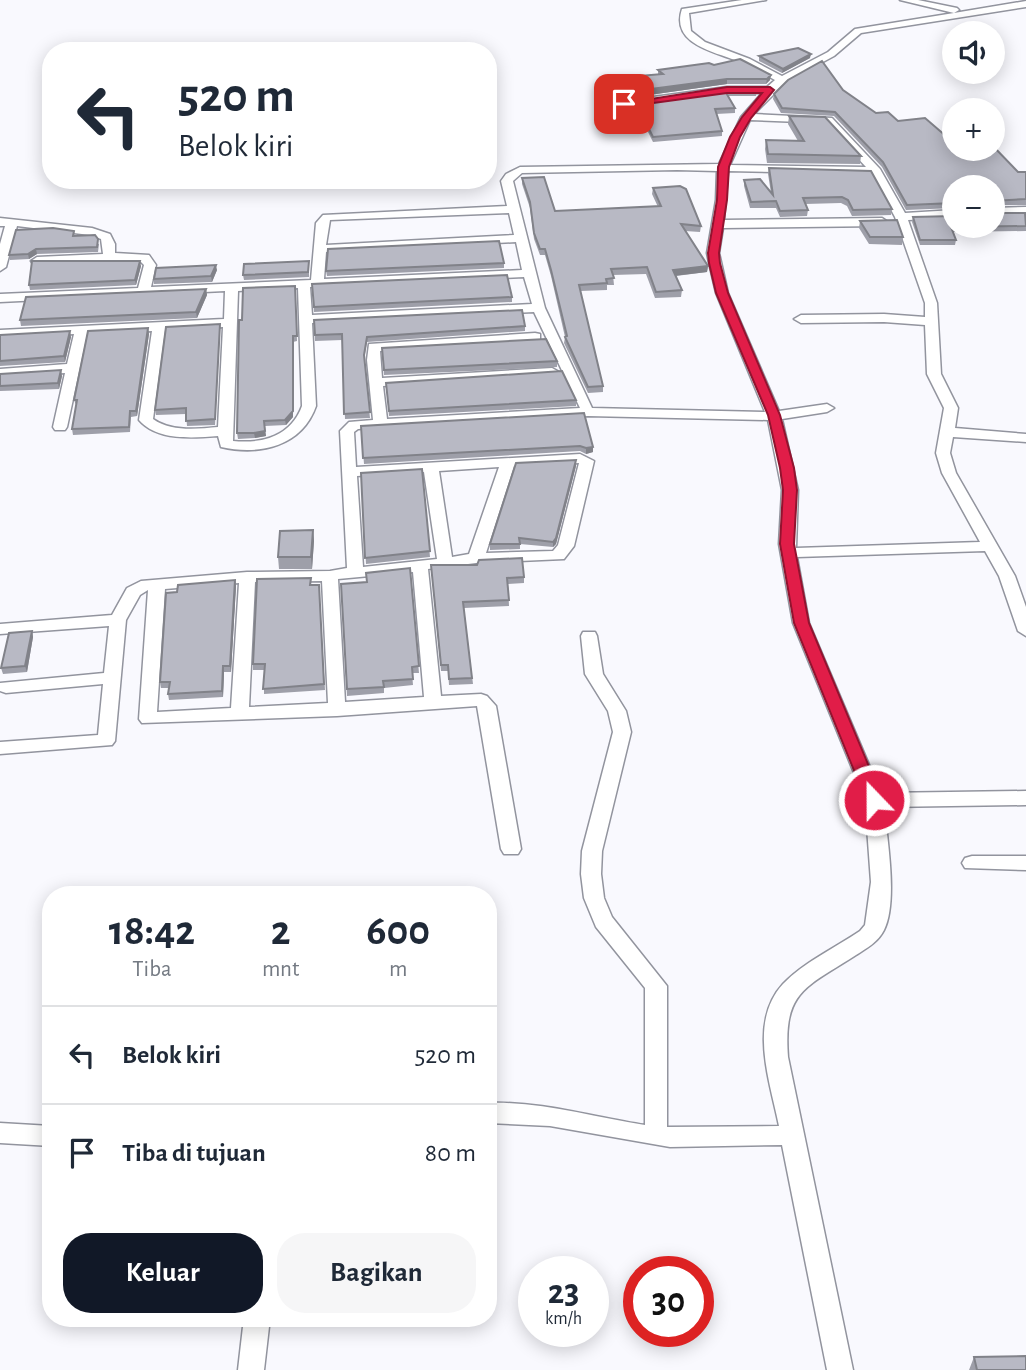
<!DOCTYPE html>
<html lang="id">
<head>
<meta charset="utf-8">
<style>
  :root { --surface:#fff; --page:#f6f6f7; --text:#1f2937; --muted:#747a83; --line:#e0e1e3; --accent:#111827 }
  body { margin:0; font-family:"Alegreya Sans",sans-serif; background:var(--page); color:var(--text); height:100vh; display:flex; flex-direction:column; font-size:26px; white-space:nowrap }
  * { box-sizing:border-box; margin:0 }
  p { font-size:23px; color:var(--muted) }
  .icon { flex:none; width:38px; height:38px; fill:none; stroke:currentColor; stroke-width:2; stroke-linecap:round; stroke-linejoin:round }
  .map { position:relative; flex:1; overflow:hidden }
  .details { position:absolute; left:42px; top:886px; width:455px; height:441px; display:flex; flex-direction:column; background:var(--surface); border-radius:28px; box-shadow:0 4px 18px #0003 }
  .details>* { flex:none }
  .hud { position:absolute; left:42px; top:42px; width:455px; height:147px; border-radius:28px; box-shadow:0 4px 18px #0003; background:#fff; color:var(--text); overflow:hidden }
  .buttons { position:absolute; left:942px; top:21px; display:grid; gap:14px }
  .buttons a { display:grid; place-items:center; width:63px; height:63px; border-radius:50%; background:var(--surface); box-shadow:0 4px 18px #0003; font-size:35px }
  .speed { position:absolute; left:518px; top:1256px; display:flex; gap:14px; font-size:35px; font-weight:700; text-align:center }
  .speed>* { display:grid; place-content:center; width:91px; height:91px; border-radius:50%; background:var(--surface); box-shadow:0 4px 18px #0003; line-height:1 }
  .speed small { font-size:18px; font-weight:400 }
  .speed .limit { border:10px solid #d22; background:#fff; color:#111 }
  .pin { position:absolute; display:grid; place-items:center; width:60px; height:60px; color:#fff; margin:-30px; border-radius:14px; box-shadow:0 4px 10px #0006 }
  .me { position:absolute; width:77px; margin:-38px; rotate:338deg; stroke-linejoin:round; filter:drop-shadow(0 0 5px #0008) }
  .turn { display:flex; align-items:center; gap:24px; height:147px; padding:0 21px; font-size:32px }
  .turn .icon { width:91px; height:91px; stroke-width:2.5 }
  .turn b { display:block; font-size:49px; line-height:60px }
  .eta { display:flex; justify-content:space-evenly; align-items:center; height:119px; text-align:center }
  .eta b { font-size:42px; font-weight:600; line-height:49px }
  .cta { display:flex; gap:14px; margin-top:auto; padding:14px 21px }
  .cta a { flex:1; height:80px; border-radius:28px; background:var(--accent); color:#fff; font-size:28px; font-weight:600; line-height:80px; text-align:center }
  .cta a+a { background:var(--page); color:var(--text) }
  ul { padding:0; list-style:none }
  li { display:flex; align-items:center; gap:21px; height:98px; padding:0 21px; border-top:2px solid var(--line) }
  li div { flex:1 }
  li b { display:block; font-size:26px }
  li em { font-style:normal }
  .map>svg:first-child { display:block }
  .lines { fill:none; stroke-linecap:round; stroke-linejoin:round }
  .minor-casing { stroke:#92949e; stroke-width:3 }
  .minor { fill:#fff; fill-rule:evenodd }
  .wall { fill:#9e9fa9 }
  .shaded-wall { fill:#818289 }
  .building { fill:#b8b9c4; stroke:#818289; stroke-width:2 }
  .route { fill:#e11d48; stroke:#92132f; stroke-width:2 }
</style>
</head>
<body>
<div class="map">
<svg width="1026" height="1370" viewBox="0 0 1026 1370">
  <rect width="100%" height="100%" fill="#f9f9fe"/>
  <g class="lines">
    <g class="minor-casing">
      <path id="minor" d="M742,0H766L689,13L691,31L705,42L750,59L782,76L828,52L855,29L954,13L900,0H918L957,8L959,10L954,13L1026,1V7L861,33L834,56L786,82L754,114L832,118L880,169L905,213L954,210V218L908,220L937,303L941,374L958,408L955,428L1026,434V442L953,437L950,453L956,473L1015,576L1026,607V636L1018,631L999,576L985,551L797,557L809,623L881,793L1026,791V805L884,807C887,838 898,902 884,930C878,942 867,948 856,955C805,988 783,991 788,1057L853,1370H827L782,1145L670,1147L550,1126L488,1123V1103C542,1101 592,1117 645,1125V988L596,927L584,898L581,874L582,851L613,732L608,711L585,674L581,636L583,632H595L597,636L603,674L626,711L631,732L602,851L601,874L604,898L612,917L667,986V1127L779,1126C770,1081 748,1022 783,984C804,962 835,948 860,931L865,925L871,882L865,800L793,623L779,544L782,490L768,420L588,416L358,429L354,432L356,467L580,454L594,461L574,546L564,559L476,563L428,569L441,696L481,694L487,696L496,706L521,849L518,854H504L501,849L477,706L337,716L142,723L139,719L148,590L140,595L126,620L115,741L112,745L0,754V742L98,735L103,684L6,693L0,691V683L104,673L109,626L0,634V624L112,615L127,588L141,581L247,572L330,571L347,568L340,431L349,422L373,420L367,360L369,344L535,333L540,334V340L380,351L382,378L552,368L559,372L552,376L383,386L387,419L580,408L534,312L312,323L316,406C302,446 260,456 221,447L218,436C193,438 157,441 139,420L152,331L87,334L67,427L65,430H55L53,427L65,373L0,377V369L67,364L74,334L0,338V330L224,319L225,291L0,302V294L138,288L144,265L141,262L33,264L31,261L37,257L103,254L101,239L90,235L17,226L6,267L0,271V244L5,226H0V218L92,228L110,234L115,244V253L149,255L156,265L151,287L311,280L316,223L323,215L507,206L501,181L506,174L520,167L719,164L741,117L762,93H727L624,107L619,104L624,101L727,87H767L775,80C764,74 753,67 740,62C716,52 670,45 682,9ZM750,120L825,123L866,167L730,165ZM677,170L717,171L716,200L707,253L709,263L716,293L765,412L592,408L545,308L513,181L522,173ZM728,171L872,174L895,217L925,303V317L884,314L801,315L794,319L801,323L884,322L925,325L927,374L944,408L936,453L942,473L980,542L796,548L798,490L782,419L827,412L834,408L827,404L779,411L728,293L719,253L723,228L882,226L888,222L882,218L724,220ZM509,213L514,235L326,245L330,220ZM516,242L522,270L324,279L326,252ZM524,277L532,304L312,315L310,287ZM298,288L302,406C291,436 263,444 233,441L238,291ZM223,327L218,427C197,429 171,432 153,419L165,330ZM579,463L558,545L553,551L486,553L514,466ZM499,467L469,554L452,557L439,471ZM424,472L437,559L363,567L357,476ZM413,572L424,697L345,702L338,579ZM322,581L328,703L249,707L255,582ZM239,583L231,708L157,712L165,589Z
        M1026,207V215L992,216V208Z
        M972,856H1026V870L965,868L962,863L965,858Z
        M0,1123L51,1126V1146L0,1143Z
        M244,1318H270L264,1370H238Z"/>
    </g>
    <use href="#minor" class="minor"/>
  </g>
  <path class="wall" d="M759,56L810,58L782,73L759,61Z
    M714,65L770,80L766,84H727L628,98L623,92V86L640,85L637,82L638,76L658,74V70Z
    M843,90L876,113L947,137L1018,172H1026V205H992V187H954V208L906,210L882,167L834,116L781,113L773,99L774,94Z
    M728,91H757L756,96H728L735,108V113L716,114L722,131V136L653,142L636,108V103Z
    M789,116L861,156L860,164L767,163L765,149L766,140L798,141L788,124Z
    M769,168L892,209L891,215L852,216L847,206L841,203L805,204L808,210L807,216L780,217L776,208H750L744,186V180L771,193L768,174Z
    M522,178L555,211L658,207L652,194L653,188L701,226L700,232L685,231L708,266L707,272L676,276L682,290L681,297L655,298L646,274L613,275L614,285H607V290L580,291L603,386V392L588,393L564,343L565,337L551,276L545,255H540L534,239L530,208L522,184Z
    M1026,215V231L953,232L956,240L955,245H920L912,222L913,217Z
    M860,221L903,237L902,245L869,244L859,228Z
    M75,236L99,244L98,252L37,254L29,259L10,260L9,255Z
    M309,261V277L244,280L243,275Z
    M504,263V268L327,276L326,271Z
    M141,266L136,285L30,290L29,285Z
    M217,270L212,282L154,284V279Z
    M312,284L512,297V302L314,312Z
    M295,286L297,341L293,342V417L286,425L265,426L266,436L255,438L238,439L237,433L242,320Z
    M206,289L207,295L197,318L21,326L20,320Z
    M314,320L525,326V331L367,342L364,360L370,418L345,419L342,340L315,341Z
    M220,330L215,425L187,426L186,414L156,415L155,410Z
    M149,334L137,416L131,417L130,432L73,435L72,429L76,405L74,400Z
    M0,335L71,337L65,362L0,366Z
    M382,348L557,361V367L384,375Z
    M0,374L62,376L59,389L0,391Z
    M386,383L576,400V406L389,416Z
    M361,426L593,447V452L586,454L580,451L364,464Z
    M576,466L556,544L553,547L520,544V549L490,550V544Z
    M422,469L430,557L366,564L361,473Z
    M313,530L314,541L312,569H279L278,557Z
    M431,565L524,577V583L508,584L509,606L464,608L473,684L449,685L448,671H441Z
    M410,568L419,673H412L413,685L384,688V693L347,696L341,584L367,582Z
    M235,580L236,586L231,672H224L223,697L169,700L168,694L169,688H161L160,682L177,592Z
    M311,585H319L325,690L264,694V670H253V664Z
    M32,631L33,637L27,672L3,674L1,668Z
    M974,1357L1026,1370H969Z"/>
  <path class="shaded-wall" d="M811,54L810,58L782,73L783,69Z
    M771,75L770,80L766,84L767,79Z
    M727,79V84L628,98V92Z
    M36,249L37,254L29,259L28,254Z
    M140,261L141,266L136,285L135,280Z
    M216,265L217,270L212,282L211,276Z
    M708,266L707,272L673,276V270Z
    M206,289L207,295L197,318L196,312Z
    M148,328L149,334L137,416L136,411Z
    M70,331L71,337L65,362L64,356Z
    M293,342V417L286,425L285,420Z
    M61,370L62,376L59,389L58,383Z
    M265,431L266,436L255,438L254,433Z
    M593,447V452L586,454V448Z
    M576,460V466L556,544L553,547V542Z
    M313,530L314,541L312,569L311,557Z
    M235,580L236,586L231,672L230,666Z
    M32,631L33,637L27,672L25,666Z
    M223,666L224,672L223,697L222,691Z"/>
  <path class="building" d="M798,48L811,54L783,69L759,56Z
    M740,59L771,75L767,79H727L628,92L623,86L644,84L638,76L663,74L658,70L709,63L714,65Z
    M822,61L843,90L876,113L888,112L898,121L925,118L947,137L954,136V149H992V145L1018,172H1026V199L992,201V187H954V203L907,205L883,162L835,112L782,108L774,94L788,80Z
    M725,91L735,108L715,109L722,131L653,137L636,103L728,91H757Z
    M789,116L825,117L861,156L768,154L766,140L804,141Z
    M769,168L871,171L892,209L853,210L848,200L842,197L803,198L808,210L780,211L776,201L751,202L744,180L760,179L773,195Z
    M544,177L555,211L661,206L653,188L680,186L686,189L701,226L681,224L708,266L673,270L682,290L656,292L647,267L611,269L614,278L606,279L607,283L579,285L603,386L588,387L565,337L567,336L551,270L545,249H540L534,233L530,202L522,178Z
    M992,213H1025L1026,226L951,227L956,240H920L913,217L954,216V226H992Z
    M897,220L903,237H870L860,221Z
    M53,228L74,231L73,236L95,235L98,239L97,247L36,249L28,254L9,255L16,230Z
    M499,241L504,263L326,271L328,249Z
    M32,261H140L135,280L29,285Z
    M309,261L308,272L243,275L244,264Z
    M216,265L211,276L154,279L156,268Z
    M507,275L512,297L314,307L312,284Z
    M295,286L297,336H293V411L285,420L264,421L265,431L254,433H237L239,320H242L243,288Z
    M206,289L196,312L20,320L26,297Z
    M522,310L525,326L367,337L364,355L370,412L344,414L342,334L315,335L314,320Z
    M220,324L215,419L186,421V408L155,410L166,327Z
    M148,328L136,411H130L129,427L72,429L77,400H74L88,331Z
    M70,331L64,356L0,361V335Z
    M546,339L557,361L384,370L382,348Z
    M61,370L58,383L0,386V374Z
    M562,371L576,400L389,411L386,383Z
    M584,413L593,447L586,448L580,446L363,458L361,426Z
    M576,460L556,538L553,542L519,538L520,544H490L516,463Z
    M422,469L430,551L365,558L361,473Z
    M313,530L311,557H278L280,531Z
    M522,558L524,577L507,578L509,600L463,602L472,678L449,679L448,665H441L431,565H477L479,560Z
    M410,568L419,666L412,667L413,679L383,681L384,687L347,689L341,584L367,582L366,573Z
    M311,578L310,585H319L324,684L263,689L265,664H253L257,579Z
    M235,580L230,666H223L222,691L168,694L170,682H160L166,593L177,592L178,585Z
    M32,631L25,666L1,668L9,633Z
    M1026,1356V1370H977L974,1357Z"/>
  <path class="route" d="M727,87H770L774,90L751,118L740,137L729,167L727,200L719,253L720,263L728,293L780,415L794,468L797,490L794,544L809,623L883,800L874,806L866,800L794,623L780,544L783,490L780,468L768,415L716,293L709,263L708,253L717,200L718,167L730,137L742,117L762,93H727L624,107L619,104Z"/>
</svg>
<div class="buttons">
<a><svg class="icon" aria-label="sound" viewBox="0 0 24 24"><path d="M4 9h4l5-4v14l-5-4H4zM17 9q2 3 0 6"/></svg></a>
<a>+</a>
<a>−</a>
</div>
<div class="speed"><div>23<small>km/h</small></div><div class="limit">30</div></div>
<div class="pin" style="left:624px;top:104px;background:#d93025"><svg class="icon" aria-label="arrive" viewBox="0 0 24 24"><path d="M6 21V4h12l-3 4 3 4H6"/></svg></div>
<svg class="me" style="left:874px;top:800px" viewBox="-20 -20 40 40"><circle r="17" fill="#e11d48" stroke="#fff" stroke-width="3"/><path d="M0-11L8 9 0 5-8 9z" fill="#fff"/></svg>
<div class="hud">
<div class="turn"><svg class="icon" aria-label="left" viewBox="0 0 24 24"><path d="M17 20v-9H6M10 6l-5 5 5 5"/></svg><div><b>520 m</b>Belok kiri</div></div>
</div>
<section class="details">
<div class="eta">
<div><b>18:42</b><p>Tiba</p></div>
<div><b>2</b><p>mnt</p></div>
<div><b>600</b><p>m</p></div>
</div>
<ul>
<li><svg class="icon" aria-label="left" viewBox="0 0 24 24"><path d="M17 20v-9H6M10 6l-5 5 5 5"/></svg><div><b>Belok kiri</b></div><em>520 m</em></li>
<li><svg class="icon" aria-label="arrive" viewBox="0 0 24 24"><path d="M6 21V4h12l-3 4 3 4H6"/></svg><div><b>Tiba di tujuan</b></div><em>80 m</em></li>
</ul>
<div class="cta"><a>Keluar</a><a>Bagikan</a></div>
</section>
</div>
</body>
</html>
